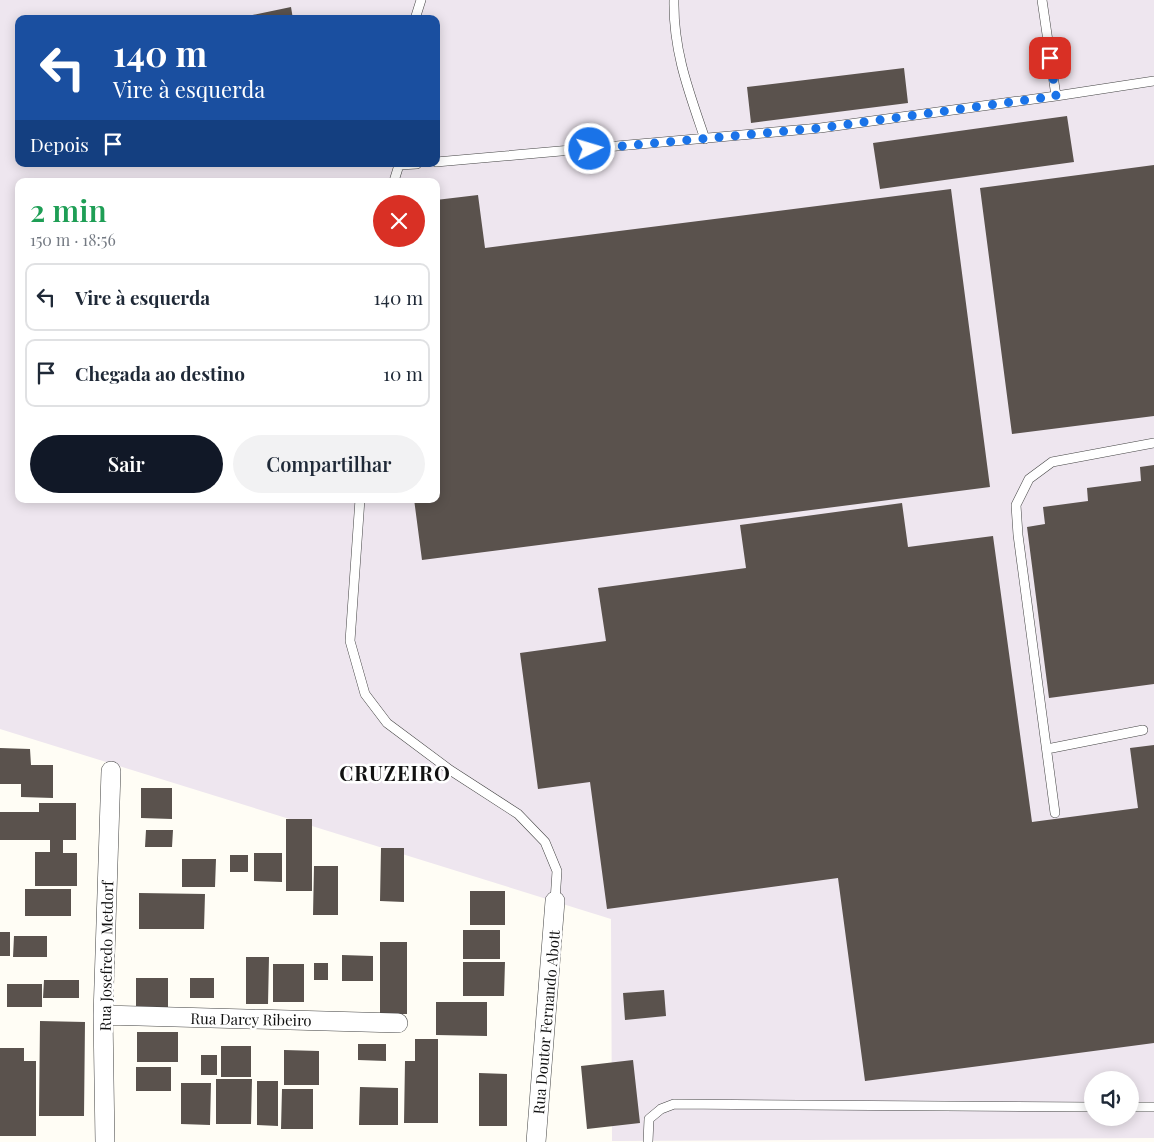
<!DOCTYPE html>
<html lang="pt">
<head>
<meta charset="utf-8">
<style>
  :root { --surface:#fff; --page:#f2f2f3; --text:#1f2937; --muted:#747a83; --line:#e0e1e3; --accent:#111827 }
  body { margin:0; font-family:"Playfair Display",serif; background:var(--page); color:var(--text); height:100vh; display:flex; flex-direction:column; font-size:19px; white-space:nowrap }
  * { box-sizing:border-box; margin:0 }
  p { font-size:16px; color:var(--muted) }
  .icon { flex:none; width:28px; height:28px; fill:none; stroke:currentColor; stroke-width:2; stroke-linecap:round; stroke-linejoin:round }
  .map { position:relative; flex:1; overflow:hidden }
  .drawer { position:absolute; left:15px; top:178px; width:425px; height:325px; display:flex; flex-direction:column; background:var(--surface); border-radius:10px; box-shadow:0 2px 12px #0003 }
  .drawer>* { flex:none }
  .banner { position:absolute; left:15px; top:15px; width:425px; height:152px; border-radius:10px; box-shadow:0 2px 12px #0003; background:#1a4fa0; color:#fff; overflow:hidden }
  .tools { position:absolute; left:1084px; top:1071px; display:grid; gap:10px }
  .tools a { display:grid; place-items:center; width:55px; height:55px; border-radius:50%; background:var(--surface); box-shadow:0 2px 12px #0003; font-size:25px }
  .pin { position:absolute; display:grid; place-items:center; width:42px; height:42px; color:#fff; margin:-21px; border-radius:10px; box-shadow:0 2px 8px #0006 }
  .me { position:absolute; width:55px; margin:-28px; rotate:85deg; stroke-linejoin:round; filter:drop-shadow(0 0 4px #0008) }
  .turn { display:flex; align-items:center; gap:18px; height:105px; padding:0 15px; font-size:22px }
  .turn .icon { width:65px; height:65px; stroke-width:2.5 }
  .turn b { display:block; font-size:35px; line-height:42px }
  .then { display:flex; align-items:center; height:48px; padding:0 15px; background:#0003; gap:10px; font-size:19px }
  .round { display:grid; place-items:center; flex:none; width:52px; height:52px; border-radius:26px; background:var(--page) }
  .summary { display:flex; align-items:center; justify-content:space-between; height:85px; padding:0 15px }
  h1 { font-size:30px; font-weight:600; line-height:38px; color:#1e9e55 }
  .action { display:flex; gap:10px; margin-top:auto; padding:10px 15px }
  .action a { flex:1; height:58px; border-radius:30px; background:var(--accent); color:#fff; font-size:20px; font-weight:600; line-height:58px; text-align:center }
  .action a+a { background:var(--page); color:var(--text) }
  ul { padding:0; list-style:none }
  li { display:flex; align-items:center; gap:15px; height:68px; margin:0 10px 8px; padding:0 5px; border:2px solid var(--line); border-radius:10px }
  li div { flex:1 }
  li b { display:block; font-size:19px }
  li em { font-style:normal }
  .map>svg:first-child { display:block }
  .industrial { fill:#eee6ef; fill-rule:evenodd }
  .building { fill:#5a524d }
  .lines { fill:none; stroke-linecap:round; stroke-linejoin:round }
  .service-casing { stroke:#444; stroke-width:10 }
  .minor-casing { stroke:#444; stroke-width:20 }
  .service { stroke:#fff; stroke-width:9 }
  .minor { stroke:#fff; stroke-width:19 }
  .route { stroke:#1a73e8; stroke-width:9; stroke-dasharray:0 16.2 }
  .labels { text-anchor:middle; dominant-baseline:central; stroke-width:5; stroke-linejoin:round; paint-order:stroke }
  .street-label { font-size:15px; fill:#111; stroke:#fff }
  .district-label { font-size:20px; font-weight:bold; letter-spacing:1px; fill:#111; stroke:#fff }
</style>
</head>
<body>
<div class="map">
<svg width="1154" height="1142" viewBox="0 0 1154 1142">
  <rect width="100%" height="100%" fill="#fffdf5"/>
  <path class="industrial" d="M0,0H1154V1138L612,1141L611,919L0,729ZM19,19H436V164H19ZM19,181H436V499H19ZM1092,1080H1130V1118H1092Z"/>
  <path class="building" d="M291,7L293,19H238V18Z
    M904,68L908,103L751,123L747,87Z
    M1067,116L1074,162L880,189L873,143Z
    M1154,165V416L1012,434L980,188Z
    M951,189L990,487L422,560L414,499H436V200L478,195L485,248Z
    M1154,465V684L1049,698L1027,527L1045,524L1043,507L1088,501L1087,488L1141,481L1140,467Z
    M902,503L908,547L993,536L1032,822L1138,808L1130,748L1154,745V1043L865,1081L838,878L607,909L590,782L538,789L520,653L606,641L598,588L746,568L740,525Z
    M0,748L30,749L31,765H53V798L21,797V784H0Z
    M141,788H172V819L141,818Z
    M39,803H76V840H63V853H77V886H35V852H50V840H0V812H39Z
    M286,819H312V891H286Z
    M146,830H173L172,847H145Z
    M381,848H404V902L380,901Z
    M254,853H282V882L254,881Z
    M230,855H248V872H230Z
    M182,859H216L215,887H182Z
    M314,866H338V915H313Z
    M25,889H71V916H25Z
    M470,891H505V925H470Z
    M139,893L205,894L204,929H139Z
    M463,930H500V959H463Z
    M0,932H10V956H0Z
    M14,936H47V957H13Z
    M380,942H407V1014H380Z
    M342,955L373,956V981H342Z
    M246,957H269L268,1004H246Z
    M463,962H505L504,996H463Z
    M314,963H328V980H314Z
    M273,964H304V1002H273Z
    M136,978H168V1011H136Z
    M190,978H214V998H190Z
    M44,980H79V998H43Z
    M7,984H42V1007H7Z
    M664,990L666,1016L625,1020L623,993Z
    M436,1002H487V1036L436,1035Z
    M40,1021L85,1022L84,1116H39Z
    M137,1032H178V1062H137Z
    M415,1039H438V1123H404L405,1061H415Z
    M358,1044H386V1061L358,1060Z
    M221,1046H251V1077H221Z
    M0,1048H24V1061H36V1136H0Z
    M284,1050L319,1051V1085H284Z
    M201,1055H217V1075H201Z
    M633,1060L640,1123L587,1129L581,1066Z
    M136,1067H171V1091H136Z
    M479,1073L507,1074V1126H479Z
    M216,1079H252L251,1124H216Z
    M257,1081H278V1126L257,1125Z
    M181,1083H211L210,1125L181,1124Z
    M360,1087L398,1088V1125H359Z
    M282,1089H313V1129H281Z"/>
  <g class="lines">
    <g class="service-casing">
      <path id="service" d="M674,0C673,51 689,92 705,139
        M1042,0L1056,96
        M415,19L421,0
        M436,162L820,128L1056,96L1154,81
        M394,181L399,165L417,164
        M360,499L350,641L365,694L387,723L450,770L518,814L545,842L557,871L555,901
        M1047,749L1143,730
        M1055,813L1018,535L1016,505L1029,479L1052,462L1154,443
        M1130,1107H1154
        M648,1142L649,1119L661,1109L674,1104L1092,1107"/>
    </g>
    <g class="minor-casing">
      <path id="minor" d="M103,1015L398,1023
        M105,1142L103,1015L111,771
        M536,1142L555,901"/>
    </g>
    <use href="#service" class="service"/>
    <use href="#minor" class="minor"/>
  </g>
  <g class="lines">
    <path class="route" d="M590,149L820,128L1056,96L1050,58"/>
  </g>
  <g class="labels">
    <g class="street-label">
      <text transform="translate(106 956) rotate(-89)">Rua Josefredo Metdorf</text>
      <text transform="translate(251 1019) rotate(1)">Rua Darcy Ribeiro</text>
      <text transform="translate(546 1022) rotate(-85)">Rua Doutor Fernando Abott</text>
    </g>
    <g class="district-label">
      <text x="395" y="772">CRUZEIRO</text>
    </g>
  </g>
</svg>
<div class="tools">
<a><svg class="icon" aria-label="sound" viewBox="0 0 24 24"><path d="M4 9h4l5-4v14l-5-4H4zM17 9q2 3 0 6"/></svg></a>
</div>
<div class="pin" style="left:1050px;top:58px;background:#d93025"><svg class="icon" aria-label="arrive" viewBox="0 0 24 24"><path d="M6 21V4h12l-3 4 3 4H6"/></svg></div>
<svg class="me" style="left:590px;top:149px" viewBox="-20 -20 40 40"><circle r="17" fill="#1a73e8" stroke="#fff" stroke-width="3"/><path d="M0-11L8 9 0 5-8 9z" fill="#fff"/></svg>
<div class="banner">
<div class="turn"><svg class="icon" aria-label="left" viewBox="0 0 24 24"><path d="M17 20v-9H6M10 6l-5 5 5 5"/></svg><div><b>140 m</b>Vire à esquerda</div></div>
<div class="then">Depois<svg class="icon" aria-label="arrive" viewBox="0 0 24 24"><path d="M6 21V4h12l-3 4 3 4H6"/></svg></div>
</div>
<section class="drawer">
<div class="summary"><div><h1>2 min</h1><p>150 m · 18:56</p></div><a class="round" style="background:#d93025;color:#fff"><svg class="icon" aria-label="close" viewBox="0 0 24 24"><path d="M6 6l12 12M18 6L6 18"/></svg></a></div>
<ul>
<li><svg class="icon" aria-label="left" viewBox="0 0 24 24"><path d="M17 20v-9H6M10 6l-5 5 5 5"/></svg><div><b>Vire à esquerda</b></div><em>140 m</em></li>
<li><svg class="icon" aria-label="arrive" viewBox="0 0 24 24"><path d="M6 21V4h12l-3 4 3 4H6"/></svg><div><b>Chegada ao destino</b></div><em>10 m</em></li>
</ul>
<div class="action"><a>Sair</a><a>Compartilhar</a></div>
</section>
</div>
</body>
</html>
